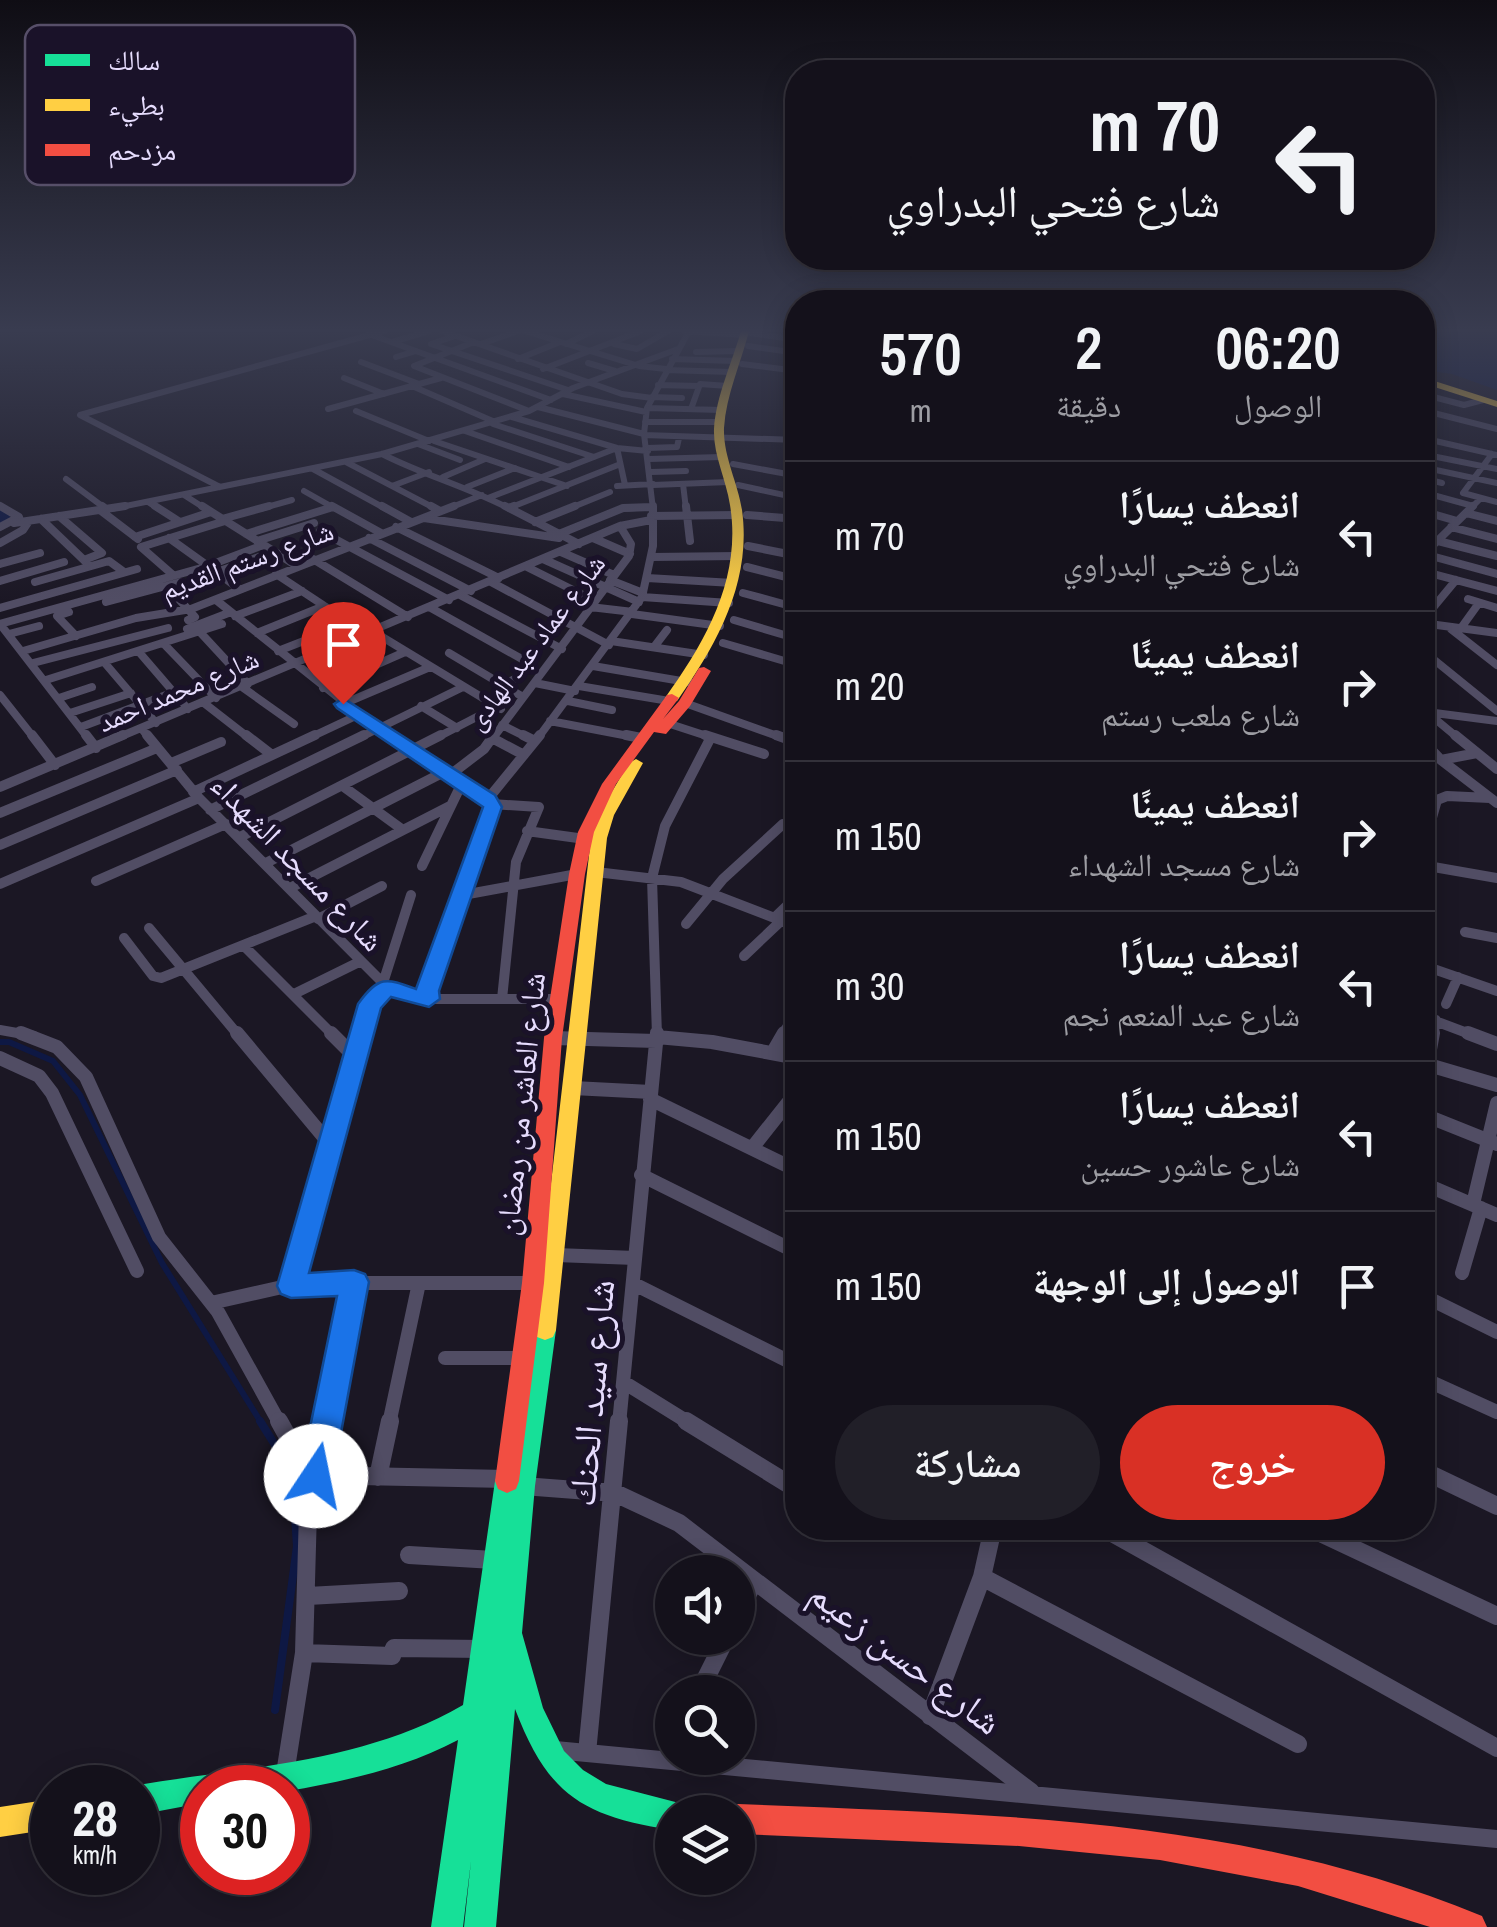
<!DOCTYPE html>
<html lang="ar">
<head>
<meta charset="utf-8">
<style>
  :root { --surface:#14111b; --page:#211f28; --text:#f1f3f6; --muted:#9d9da3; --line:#33313a; --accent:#d93025 }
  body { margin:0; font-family:"Archivo Narrow","Noto Naskh Arabic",sans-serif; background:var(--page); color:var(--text); direction:rtl; height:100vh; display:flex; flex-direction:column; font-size:38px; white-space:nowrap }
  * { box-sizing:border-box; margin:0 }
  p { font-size:32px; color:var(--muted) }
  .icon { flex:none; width:55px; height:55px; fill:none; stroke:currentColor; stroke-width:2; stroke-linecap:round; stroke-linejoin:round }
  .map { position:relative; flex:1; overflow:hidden; direction:ltr }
  .sheet { position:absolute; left:785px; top:290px; width:650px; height:1250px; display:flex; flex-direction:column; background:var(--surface); border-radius:40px; box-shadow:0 5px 25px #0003,0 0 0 2px var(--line); direction:rtl }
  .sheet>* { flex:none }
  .guide { position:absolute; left:785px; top:60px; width:650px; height:210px; border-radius:40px; box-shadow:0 5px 25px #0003,0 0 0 2px var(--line); direction:rtl; background:#14111b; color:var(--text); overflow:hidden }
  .buttons { position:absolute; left:655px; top:1555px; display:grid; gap:20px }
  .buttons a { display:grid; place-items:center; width:100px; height:100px; border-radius:50%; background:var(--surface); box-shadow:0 5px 25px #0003,0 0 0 2px var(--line); font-size:50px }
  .speed { position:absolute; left:30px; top:1765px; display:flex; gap:20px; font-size:50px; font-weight:700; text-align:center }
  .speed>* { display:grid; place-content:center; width:130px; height:130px; border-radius:50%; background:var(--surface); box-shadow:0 5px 25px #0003,0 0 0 2px var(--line); line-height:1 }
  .speed small { font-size:25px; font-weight:400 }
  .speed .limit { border:15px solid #d22; background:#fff; color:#111 }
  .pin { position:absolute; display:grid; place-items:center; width:85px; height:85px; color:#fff; margin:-102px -42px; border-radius:50% 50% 50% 0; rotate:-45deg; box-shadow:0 0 10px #0007 }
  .pin .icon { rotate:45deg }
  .me { position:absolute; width:110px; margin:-55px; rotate:11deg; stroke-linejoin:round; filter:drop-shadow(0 0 8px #0008) }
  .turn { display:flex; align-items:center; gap:35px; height:210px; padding:0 50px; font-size:45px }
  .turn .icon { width:130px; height:130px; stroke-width:2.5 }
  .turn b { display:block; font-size:70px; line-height:85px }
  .eta { display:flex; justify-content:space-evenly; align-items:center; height:170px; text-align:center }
  .eta b { font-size:60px; font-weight:600; line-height:70px }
  .button { display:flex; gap:20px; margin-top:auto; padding:20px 50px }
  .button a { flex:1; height:115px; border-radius:60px; background:var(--accent); color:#fff; font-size:40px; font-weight:600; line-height:115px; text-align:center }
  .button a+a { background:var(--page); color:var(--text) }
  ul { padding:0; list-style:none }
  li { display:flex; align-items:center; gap:30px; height:150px; padding:0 50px; border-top:2px solid var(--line) }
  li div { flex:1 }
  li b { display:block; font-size:38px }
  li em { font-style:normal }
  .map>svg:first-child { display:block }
  .water { fill:#0e1844 }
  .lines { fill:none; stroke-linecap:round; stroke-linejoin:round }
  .stream-far1 { stroke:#0e1844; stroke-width:6 }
  .stream { stroke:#0e1844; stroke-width:8 }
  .canal { fill:#0e1844; fill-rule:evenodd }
  .street-far4 { stroke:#514d64; stroke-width:6 }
  .street-far3 { stroke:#514d64; stroke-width:8 }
  .street-far2 { stroke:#514d64; stroke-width:10 }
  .street-far1 { stroke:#514d64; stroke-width:14 }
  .street { stroke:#514d64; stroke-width:18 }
  .fast { fill:#16e098; fill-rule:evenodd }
  .slow { fill:#ffcf43; fill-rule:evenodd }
  .jam { fill:#f24e42; fill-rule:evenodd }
  .route { fill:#1a73e8; stroke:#114b97; stroke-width:2.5 }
  .labels { text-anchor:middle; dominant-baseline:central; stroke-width:10; stroke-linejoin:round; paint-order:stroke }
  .far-street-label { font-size:28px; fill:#e6dcfd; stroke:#1a1229 }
  .street-label { font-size:32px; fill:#e6dcfd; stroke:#1a1229 }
  .near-street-label { font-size:38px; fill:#e6dcfd; stroke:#1a1229 }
  .key { fill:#1a1229; stroke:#574f69; stroke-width:2.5 }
  .key-label { font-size:28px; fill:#e6dcfd }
</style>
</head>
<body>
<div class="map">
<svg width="1497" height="1927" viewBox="0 0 1497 1927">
  <rect width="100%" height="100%" fill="#1b1724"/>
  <path class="water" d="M1423,331H1497V390L1452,374L1423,370Z"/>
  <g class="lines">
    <path class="stream-far1" d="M0,1042H9L53,1061L80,1095L162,1263L262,1424"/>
    <path class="stream" d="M260,1421L292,1472L297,1546L275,1710"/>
    <path class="canal" d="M0,509L10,515V519L0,523Z"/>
    <path class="street-far4" d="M442,331L622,394L652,398
      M525,331L639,366L666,369
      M685,331L744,335
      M750,333L798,340
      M369,334L551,400
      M455,336L431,344L568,390
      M392,342L429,331
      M474,342L414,366L529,411
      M481,344L518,331
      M566,344L593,331
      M614,344L637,349L668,331
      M748,346L798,353
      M696,352L738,351
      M396,357L416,351
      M518,359L560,342
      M672,359L735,361
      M361,362L419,384
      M588,363L615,371
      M742,364L798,371
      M543,369L641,331
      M666,370L731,372
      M344,378L384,394
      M658,385L699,386
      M412,386L495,422
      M563,394L646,412
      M1422,394L1464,405L1483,400
      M652,397L682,398
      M538,407L644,434
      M647,408L722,410
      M328,409L441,378
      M691,409L700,384L728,386
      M1422,410L1497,429
      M356,411L429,441
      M512,417L617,448L648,451
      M1422,421L1428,422
      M645,422H719
      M493,424L594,457
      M465,431L569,467
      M644,435L798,440
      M1422,438L1497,455
      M434,441L567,486
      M418,444L460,460
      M647,448L677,447L679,438
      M382,454C423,475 468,487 510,509
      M1422,454L1497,469
      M1492,454L1463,493L1497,502
      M649,459L721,457
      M346,462L436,509
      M733,464L798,476
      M1422,467L1497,483
      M313,469L386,509
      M651,472L686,471
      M443,477L485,459
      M1422,478L1442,483
      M66,479L106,509
      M683,484L686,509
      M653,485L728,482
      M738,485L798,498
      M392,486L429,472
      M617,486L653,484
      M220,487L80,415L384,331
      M467,487L515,468
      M304,491L336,509
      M1422,492L1473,506
      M184,495L206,509
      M488,498L617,448L625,485
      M148,502L159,509
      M0,506L5,509
      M509,508L618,465
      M111,509L382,454L529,411L573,388L678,349
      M260,509L292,500
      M328,509L333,507
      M447,509L482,495
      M568,509L610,492
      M621,509L652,507
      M653,509L644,434L647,408L689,331
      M1470,509L1481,498"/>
    <path class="street-far3" d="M102,506L106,509
      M155,506L180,522
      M202,506L297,566
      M332,506L381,533
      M382,506L411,522
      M431,506L440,511
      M505,506L579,544
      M686,506L690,541
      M509,508L514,506
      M100,510L138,539
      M1422,511L1457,521
      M1466,513L1497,521
      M747,515L798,519
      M59,516L102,553L84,560
      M651,516L737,515
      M424,518L559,538
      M41,519L87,563
      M222,519L269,506
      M535,522L575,506
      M14,523L125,506
      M0,527L19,517L0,506
      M396,527L499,578
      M1451,527L1497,539
      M320,531L449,600
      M246,534L333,507
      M559,534L623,508L652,507
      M135,537L211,512
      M169,538L208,566
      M369,538L471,591
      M593,538L630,554
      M257,541L314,523
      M1438,541L1497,556
      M0,543L23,530L29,521
      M748,546L798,556
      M561,552L614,575
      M1424,554L1497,574
      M1422,556L1473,506
      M652,557L737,556
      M313,559L408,617
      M543,559L639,602
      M0,564L40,553
      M527,567L595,601
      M747,567L798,580
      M1422,571L1497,591
      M276,574L367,634
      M173,575L141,547L225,521
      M647,578L733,583
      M610,580L643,593
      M0,581L64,562
      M35,582L109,561L124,572
      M491,582L609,645
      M167,586L195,617L188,620
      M239,589L217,572L273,552
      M743,593L798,608
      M460,595L562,649
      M642,597L729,603
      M1468,599L1497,608
      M216,600L389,738
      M106,602L181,582
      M590,607L633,612
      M0,608L137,569
      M431,608L529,663L515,679L502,685
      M69,612L57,616L76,636
      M632,614L720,626
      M235,616L302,591
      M734,620L798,639
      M1422,621L1456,580
      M1422,623L1497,633
      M0,624L205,567L263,545
      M0,624L88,738
      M1461,628L1479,603
      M187,629L231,612
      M1451,629L1497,665
      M199,631L248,684
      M374,632L501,709
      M257,633L324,606
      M9,634L39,626
      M611,641L704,655
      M723,643L798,665
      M164,644L216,698
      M654,647L667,630
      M1422,650L1497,711
      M23,651L136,618L191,609L454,506
      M278,651L350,623
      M139,652L188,709
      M449,653L523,697
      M104,662L156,723
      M33,663L168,628
      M593,666L693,683
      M46,680L222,624
      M535,683L575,691
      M579,686L669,701
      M242,687L294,724
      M323,688L405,652
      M0,695L34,738
      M59,698L92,687
      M568,701L612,710
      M204,703L249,738
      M685,703L783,738
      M343,704L430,667
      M421,706L457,728
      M1422,708L1458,738
      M1427,712L1497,721
      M70,713L131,693
      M550,721L639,738
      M667,723L713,738
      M502,725L528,738
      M81,727L174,692
      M142,729L149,738
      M117,738L620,526L651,520
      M309,738L358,715
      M359,738L463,687
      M436,738L496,707
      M493,738L629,556L631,544L620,526
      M538,738L642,597L653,546V506"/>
    <path class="street-far2" d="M32,735L55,765
      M86,735L96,748
      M147,735L199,798L383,983L417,999H558
      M246,735L272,755
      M385,735L488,799
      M523,735L535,741
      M626,735L641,738
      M705,735L764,754
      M776,735L798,743
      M1455,735L1497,769
      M492,738L524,755
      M1422,740L1441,760L1497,803
      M1441,760L1477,753
      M171,763L221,742
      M450,775L484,749L494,735
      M0,787L123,735
      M344,787L403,830
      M193,792L315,735
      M492,804L539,807L516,862L502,999
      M210,810L364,735
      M0,813L157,748
      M527,831L585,839
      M240,837L441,735
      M0,845L177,770
      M1422,853L1437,800L1447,796L1490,798
      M266,863L444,772
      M1422,865L1497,878
      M422,866L462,783
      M596,872L681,882L798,927
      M96,881L226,824
      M0,884L199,798
      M290,888L450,806
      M463,895L577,874
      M775,917L798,895
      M318,919L382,886
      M686,924L723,879L783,824
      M149,928L239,1036
      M1465,932L1497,938
      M124,938L153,976L161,978L316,916
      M244,946L334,1036
      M744,956L782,920
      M1422,965L1497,991
      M383,983L411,895
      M294,994L359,962
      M429,999L428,991L492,807L488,799L540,735
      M1446,1004L1458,977
      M1422,1016L1475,1036
      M0,1030L34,1036
      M358,1036L364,1015L389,986
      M657,1036L652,878L665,826L711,737
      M782,1036L798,1008
      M1433,1036L1436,1020"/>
    <path class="street-far1" d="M21,1033L57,1047L86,1077L159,1237L218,1312L280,1424
      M237,1033L328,1142
      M331,1033L355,1057
      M1468,1033L1497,1044
      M657,1037L712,1042L798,1058
      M553,1038L656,1041
      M773,1052L784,1033
      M0,1058L39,1076L52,1093L137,1271
      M1422,1063L1497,1085
      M573,1088L651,1092
      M1422,1093L1433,1033
      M650,1099L798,1171
      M1422,1114L1497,1144
      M752,1148L798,1090
      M641,1175L798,1253
      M1422,1183L1497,1215
      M1473,1204L1497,1103
      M556,1255L635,1258
      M1462,1273L1481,1208
      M634,1284L798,1366
      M291,1286L359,1033
      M1422,1295L1497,1332
      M211,1303L300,1283H533
      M445,1358H522
      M1422,1378L1497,1412
      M625,1383L691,1424
      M327,1424L355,1283
      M389,1424L419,1283
      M619,1424L657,1033"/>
    <path class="street" d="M279,1421L309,1475L304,1653L285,1774
      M686,1421L798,1490
      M1422,1470L1497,1506
      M309,1475L507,1479
      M317,1475L328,1421
      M378,1477L390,1421
      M523,1486L615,1493L679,1523L1031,1792
      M1103,1528L1497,1748
      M1310,1528L1497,1616
      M409,1555L494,1560
      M982,1577L1298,1744
      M308,1596L399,1591
      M738,1615L754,1581
      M304,1653L392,1656L394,1648L484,1649
      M699,1692L726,1638
      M930,1716L982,1577L993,1528
      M555,1750L1497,1839
      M587,1753L619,1421
      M666,1760L672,1746"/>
    <path class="fast" d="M545,1320L553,1323L556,1330L535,1486L522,1633L543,1708L564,1751L583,1770L606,1784L683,1804L686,1812H672V1830C582,1816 548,1795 515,1709L496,1927H464L471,1861L463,1927H431L458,1740C405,1768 346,1781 288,1791V1788H202V1803L138,1815V1788H133L138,1785C247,1767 365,1762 463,1705L495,1481L498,1473L507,1469L512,1471L534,1330L537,1323Z"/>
    <path class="slow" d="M741,331H749C741,363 726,395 724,428C723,456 738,483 742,510C752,582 717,644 677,701L672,702L665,698C706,641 742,578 730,505C726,479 713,455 714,429C716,396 732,363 741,331Z
      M1422,377L1497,401V407L1422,383Z
      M636,759L643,763L614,815L607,838L556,1330L553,1337L545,1340L537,1337L534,1330L591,838L598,815L629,763Z
      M52,1799V1829L0,1837V1807Z"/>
    <path class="jam" d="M704,667L711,671L690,706L666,734L654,732L616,784L594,832L585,874L562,1038L544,1283L519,1481L516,1489L507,1493L498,1489L495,1481L522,1283L544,1038L569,874L578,832L602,784L667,695L672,694L679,698L663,719L679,701L699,668Z
      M738,1804C995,1815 1240,1816 1482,1916L1487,1927H1430L1298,1886L1160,1860L1019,1846L738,1834V1812H726L727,1808Z"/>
  </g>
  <linearGradient id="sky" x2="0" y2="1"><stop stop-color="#0f0d14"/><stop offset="0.55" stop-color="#393c50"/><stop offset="1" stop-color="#393c50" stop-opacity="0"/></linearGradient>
  <rect width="1497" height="601" fill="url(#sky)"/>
  <path class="route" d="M343,698L495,795L502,807L439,991L440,999L429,1007L391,997L381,1008L309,1273L354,1270L365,1274L369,1282L333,1476L328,1486L316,1491L305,1486L300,1476L337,1296L291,1298L281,1294L277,1286L358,1004C379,975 386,978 416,989L483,807L337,708L334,704Z"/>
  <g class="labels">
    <g class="far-street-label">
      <text transform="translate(247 560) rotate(-20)">شارع رستم القديم</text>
      <text transform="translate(535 642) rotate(-53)">شارع عماد عبد الهادى</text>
      <text transform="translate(178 690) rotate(-23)">شارع محمد احمد</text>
    </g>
    <g class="street-label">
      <text transform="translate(298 862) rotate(46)">شارع مسجد الشهداء</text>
      <text transform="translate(520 1104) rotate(-84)">شارع العاشر من رمضان</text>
    </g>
    <g class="near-street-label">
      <text transform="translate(591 1393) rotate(-85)">شارع سيد الحنك</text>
      <text transform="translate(906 1657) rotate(37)">شارع حسن زعيم</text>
    </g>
  </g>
  <rect x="25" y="25" width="330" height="160" rx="15" class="key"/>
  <rect x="45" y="54" width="45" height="12" fill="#16e098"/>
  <rect x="45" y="99" width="45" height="12" fill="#ffcf43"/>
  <rect x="45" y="144" width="45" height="12" fill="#f24e42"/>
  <g class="key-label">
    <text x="108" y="70">سالك</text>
    <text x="108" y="115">بطيء</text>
    <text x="108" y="160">مزدحم</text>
  </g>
</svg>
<div class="buttons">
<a><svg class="icon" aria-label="sound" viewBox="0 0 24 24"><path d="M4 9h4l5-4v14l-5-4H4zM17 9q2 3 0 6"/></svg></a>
<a><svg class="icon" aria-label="search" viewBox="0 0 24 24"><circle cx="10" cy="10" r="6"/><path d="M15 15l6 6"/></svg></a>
<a><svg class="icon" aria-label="layers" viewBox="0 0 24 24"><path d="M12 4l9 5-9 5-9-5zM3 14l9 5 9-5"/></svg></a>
</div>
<div class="speed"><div>28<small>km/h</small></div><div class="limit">30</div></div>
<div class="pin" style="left:343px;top:704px;background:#d93025"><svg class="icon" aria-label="arrive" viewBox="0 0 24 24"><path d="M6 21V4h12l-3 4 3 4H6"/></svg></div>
<svg class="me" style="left:316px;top:1476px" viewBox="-20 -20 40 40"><circle r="19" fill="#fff"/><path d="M0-13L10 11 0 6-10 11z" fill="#1a73e8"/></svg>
<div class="guide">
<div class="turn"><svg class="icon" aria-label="left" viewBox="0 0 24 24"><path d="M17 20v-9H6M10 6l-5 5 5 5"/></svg><div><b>70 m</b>شارع فتحي البدراوي</div></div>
</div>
<section class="sheet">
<div class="eta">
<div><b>06:20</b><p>الوصول</p></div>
<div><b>2</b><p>دقيقة</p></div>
<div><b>570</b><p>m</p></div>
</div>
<ul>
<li><svg class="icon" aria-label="left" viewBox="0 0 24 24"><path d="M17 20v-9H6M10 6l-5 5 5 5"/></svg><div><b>انعطف يسارًا</b><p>شارع فتحي البدراوي</p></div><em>70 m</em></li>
<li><svg class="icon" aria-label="right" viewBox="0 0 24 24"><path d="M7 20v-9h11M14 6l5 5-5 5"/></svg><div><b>انعطف يمينًا</b><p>شارع ملعب رستم</p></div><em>20 m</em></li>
<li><svg class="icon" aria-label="right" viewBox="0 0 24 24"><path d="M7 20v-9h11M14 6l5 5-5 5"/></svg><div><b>انعطف يمينًا</b><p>شارع مسجد الشهداء</p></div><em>150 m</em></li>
<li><svg class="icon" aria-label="left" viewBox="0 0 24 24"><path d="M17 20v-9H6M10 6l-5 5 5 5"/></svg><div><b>انعطف يسارًا</b><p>شارع عبد المنعم نجم</p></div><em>30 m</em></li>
<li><svg class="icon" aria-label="left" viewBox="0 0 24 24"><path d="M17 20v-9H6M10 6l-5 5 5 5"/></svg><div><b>انعطف يسارًا</b><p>شارع عاشور حسين</p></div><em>150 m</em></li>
<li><svg class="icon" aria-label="arrive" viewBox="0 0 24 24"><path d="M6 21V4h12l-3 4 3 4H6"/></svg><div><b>الوصول إلى الوجهة</b></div><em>150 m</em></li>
</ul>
<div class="button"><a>خروج</a><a>مشاركة</a></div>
</section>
</div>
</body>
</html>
